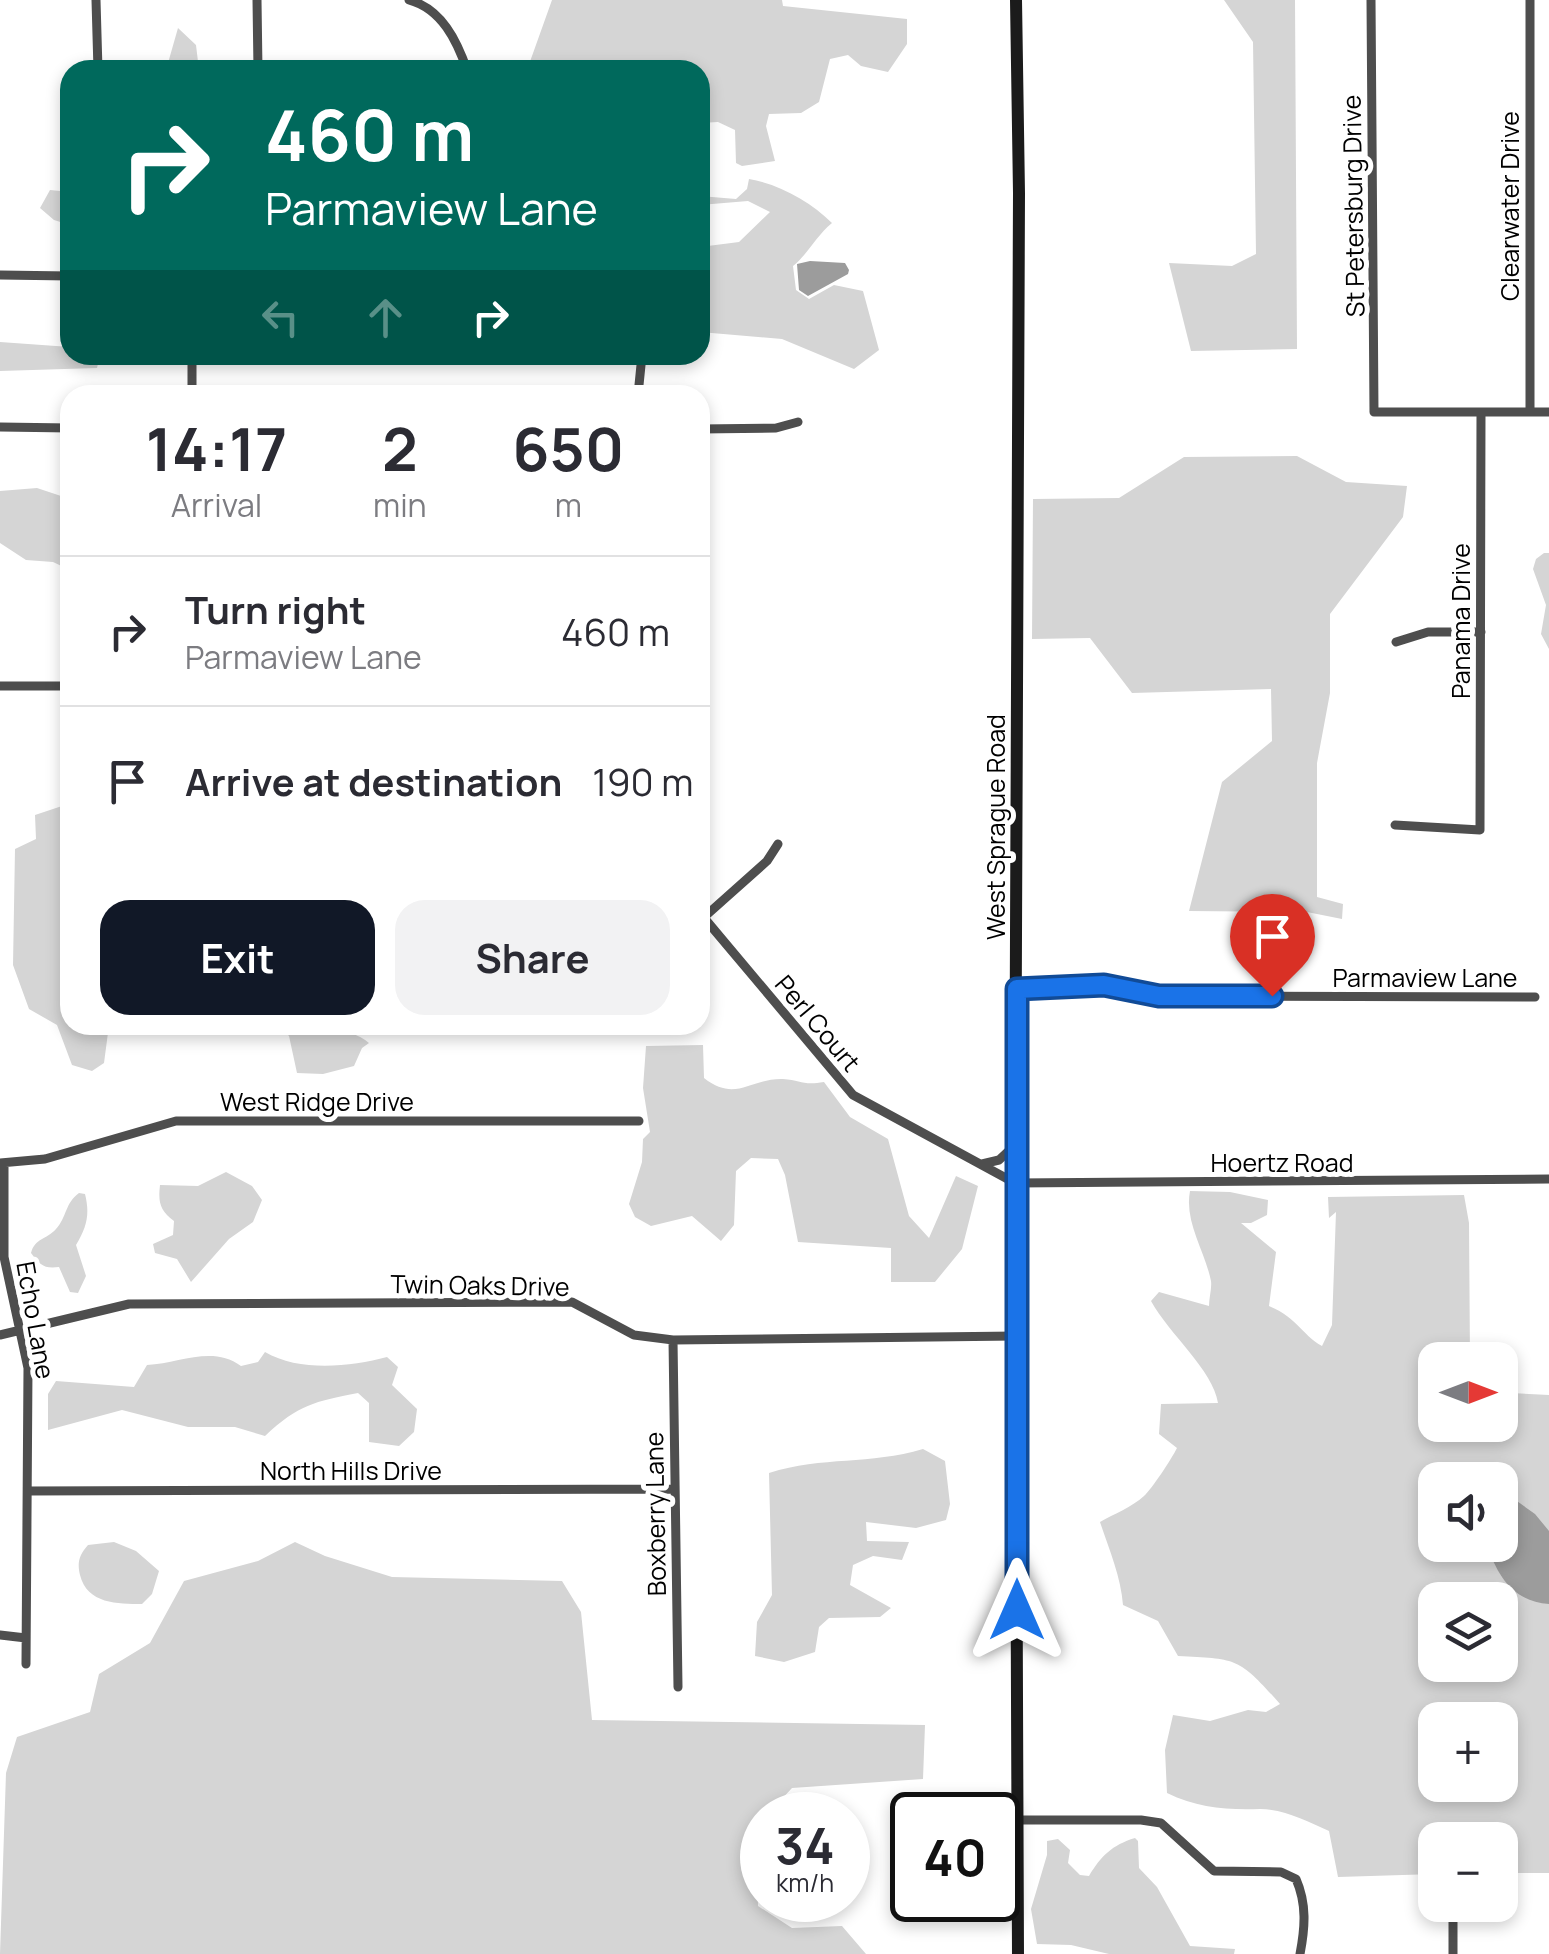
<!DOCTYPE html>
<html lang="en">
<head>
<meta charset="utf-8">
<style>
  :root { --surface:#fff; --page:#f2f2f3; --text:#2b2b33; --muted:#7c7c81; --line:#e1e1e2; --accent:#111827 }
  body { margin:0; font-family:Manrope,sans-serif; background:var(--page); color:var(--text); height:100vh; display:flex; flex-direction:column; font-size:38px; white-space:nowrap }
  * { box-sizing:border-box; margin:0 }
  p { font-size:32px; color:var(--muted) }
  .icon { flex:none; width:55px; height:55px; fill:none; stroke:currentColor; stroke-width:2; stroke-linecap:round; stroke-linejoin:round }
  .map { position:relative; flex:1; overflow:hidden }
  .drawer { position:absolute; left:60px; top:385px; width:650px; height:650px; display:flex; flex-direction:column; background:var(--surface); border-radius:30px; box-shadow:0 5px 15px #0003 }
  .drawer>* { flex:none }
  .guide { position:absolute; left:60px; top:60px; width:650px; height:305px; border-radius:30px; box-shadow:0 5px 15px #0003; background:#00695c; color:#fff; overflow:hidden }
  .needle { width:65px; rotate:90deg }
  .controls { position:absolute; left:1418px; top:1342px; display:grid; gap:20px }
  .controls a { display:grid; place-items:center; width:100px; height:100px; border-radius:20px; background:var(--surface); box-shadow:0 5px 15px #0003; font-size:50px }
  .speed { position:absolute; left:740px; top:1792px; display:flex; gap:20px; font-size:50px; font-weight:700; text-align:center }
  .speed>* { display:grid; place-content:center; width:130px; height:130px; border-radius:50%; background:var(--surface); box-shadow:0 5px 15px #0003; line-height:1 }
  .speed small { font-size:25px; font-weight:400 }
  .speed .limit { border:5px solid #111; border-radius:15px; background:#fff; color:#111 }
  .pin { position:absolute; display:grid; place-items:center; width:85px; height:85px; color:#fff; margin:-102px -42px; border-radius:50% 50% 50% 0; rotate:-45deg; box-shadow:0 0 10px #0007 }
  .pin .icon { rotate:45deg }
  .me { position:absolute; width:110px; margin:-55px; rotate:0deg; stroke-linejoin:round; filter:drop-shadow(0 0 8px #0008) }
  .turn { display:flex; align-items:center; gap:35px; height:210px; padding:0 40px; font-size:45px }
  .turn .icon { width:130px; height:130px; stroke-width:2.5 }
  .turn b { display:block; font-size:70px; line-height:85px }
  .lanes { display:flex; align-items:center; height:95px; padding:0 40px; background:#0003; justify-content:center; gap:50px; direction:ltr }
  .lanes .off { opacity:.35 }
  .eta { display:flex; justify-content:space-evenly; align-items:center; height:170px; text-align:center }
  .eta b { font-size:60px; font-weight:700; line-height:70px }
  .button { display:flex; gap:20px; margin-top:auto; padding:20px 40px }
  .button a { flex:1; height:115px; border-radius:30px; background:var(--accent); color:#fff; font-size:40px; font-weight:700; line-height:115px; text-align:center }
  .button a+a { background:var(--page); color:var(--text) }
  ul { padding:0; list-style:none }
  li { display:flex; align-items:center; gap:30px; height:150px; padding:0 40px; border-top:2px solid var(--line) }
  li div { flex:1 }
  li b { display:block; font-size:38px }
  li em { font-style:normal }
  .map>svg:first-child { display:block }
  .green { fill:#d5d5d5; fill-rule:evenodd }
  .water { fill:#9c9c9c }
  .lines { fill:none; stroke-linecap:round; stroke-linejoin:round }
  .street { stroke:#4e4e4e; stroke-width:9 }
  .secondary { stroke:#1b1b1b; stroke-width:12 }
  .route-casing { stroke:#114b97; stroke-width:25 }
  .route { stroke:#1a73e8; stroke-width:18 }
  .labels { text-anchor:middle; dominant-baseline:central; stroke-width:10; stroke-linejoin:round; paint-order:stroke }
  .street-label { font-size:25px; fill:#000; stroke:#fff }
</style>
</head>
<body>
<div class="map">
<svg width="1549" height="1954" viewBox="0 0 1549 1954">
  <rect width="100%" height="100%" fill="#fff"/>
  <path class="green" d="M552,0H782L783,6L907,19V44L888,72L861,66L848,55L830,59L819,102L801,113L769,114L766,126L775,161L742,166L736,163L735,130L718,122L700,123V70H527Z
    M1224,0H1295L1297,349L1191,351L1169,263L1232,266L1256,254L1253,42Z
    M178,28L196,45L199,70H166Z
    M749,179C779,184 811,202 832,223C816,236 809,253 793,266L796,290L809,299L834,285L863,291L879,350L854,369L782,339L700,332V247L739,242L770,212L748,201L700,205V196L736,199L747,189Z
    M50,190L70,192V225L54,220L40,208Z
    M0,342L70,347V355H100L97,368L0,371Z
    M1297,456L1346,482L1407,486L1403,517L1330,614V693L1317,763V897L1343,904L1342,919L1307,912L1189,911L1222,782L1272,741L1271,689L1132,693L1090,638L1032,639L1033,499L1119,498L1184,457Z
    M37,488L70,499V570L53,562L26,560L0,543V491Z
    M1544,553H1549V649L1541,634L1546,605L1533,569L1536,559Z
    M69,784L70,1025H109L104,1063L92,1071L72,1065L57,1025L29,1009L13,965L15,849L36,839L35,815L68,804Z
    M279,1025C304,1025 350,1026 369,1043L362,1048L354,1066L323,1074L297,1073L289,1036Z
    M703,1045L704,1078C736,1103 750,1078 783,1079C801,1080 803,1086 824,1082L850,1117L888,1139L909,1216L929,1238L956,1176L978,1186L962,1249L935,1282H891V1248L798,1242L785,1175L778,1159L751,1158L736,1171L734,1225L721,1241L692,1216L651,1226L635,1217L629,1204L642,1162L643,1139L650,1132L643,1088L646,1046Z
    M226,1172L252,1186L262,1200L253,1222L229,1239L191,1282L177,1259L155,1253L153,1244L173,1235L174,1221C160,1210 158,1203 160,1185L198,1186Z
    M1190,1191L1230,1192L1268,1200L1267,1215L1251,1223H1241L1276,1252L1269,1306C1298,1318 1300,1333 1322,1346L1332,1325L1336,1212L1329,1218L1328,1197L1464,1195L1469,1223L1470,1360H1435V1425H1500V1401L1510,1393L1549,1395V1873H1500V1840H1435V1874L1338,1877L1329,1831C1307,1821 1284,1809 1260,1809C1226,1810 1198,1808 1167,1793L1165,1750L1173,1715L1210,1721L1248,1710L1266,1712L1280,1704C1239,1658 1239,1659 1178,1656L1158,1621L1123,1605C1121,1577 1109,1549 1100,1522C1114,1514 1132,1507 1144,1496C1152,1489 1172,1458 1177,1448L1159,1434L1161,1404L1218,1403C1213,1370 1169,1334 1151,1301L1159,1292L1209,1306C1209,1298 1212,1288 1211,1281C1205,1251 1184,1222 1190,1191ZM1435,1480H1500V1545H1435ZM1435,1600H1500V1665H1435ZM1435,1720H1500V1785H1435Z
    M79,1193L85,1194C90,1214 87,1227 76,1245L86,1276L78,1293L70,1292L59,1267C44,1269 40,1265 31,1253C35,1238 46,1240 56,1229C67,1217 65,1203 79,1193Z
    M265,1352C299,1372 350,1367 387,1357L398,1367L392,1385L417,1409L414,1432L399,1446L369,1442V1403L358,1393C314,1402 299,1404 265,1436L235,1427H188L122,1410L48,1430V1394L56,1381L134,1387L147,1365C180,1363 213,1345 241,1366L258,1362Z
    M923,1449L945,1461L950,1504L946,1520L916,1528L866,1522L867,1541L909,1542L902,1560L873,1556L853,1565L850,1585L891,1608L880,1617L829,1618L819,1627L815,1652L784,1662L755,1656L757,1622L772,1595L769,1473C823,1456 870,1465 923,1449Z
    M114,1542L136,1551L159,1571L152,1594L142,1604C118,1604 87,1604 80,1575C77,1563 79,1555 88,1545Z
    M295,1542L325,1556L392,1577L562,1581L581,1612L592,1720L925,1725L923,1779L792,1788L767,1815H762L757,1861L758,1906L792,1928L842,1926L866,1954H0L6,1773L17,1737L90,1712L99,1674L150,1643L184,1581L258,1561Z
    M1135,1838L1138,1841L1139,1868L1157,1887L1190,1946L1235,1949L1234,1954H1109L1071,1945L1037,1944L1031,1909L1047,1855V1841L1058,1839L1070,1850L1068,1863L1080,1875L1089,1876C1101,1856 1112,1845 1135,1838Z"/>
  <path class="water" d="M810,261L845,263L849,270L848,274L808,296L799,290L797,264Z
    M1500,1489L1535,1514L1549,1531V1604C1513,1601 1498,1577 1487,1545H1500Z"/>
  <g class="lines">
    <path class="street" d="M96,0L98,70
      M257,0L258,70
      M409,0C442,9 457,41 467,70
      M1371,0L1374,412H1549
      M0,275L70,276
      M192,395V355
      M638,395L642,355
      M1530,412V0
      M0,427L70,428
      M700,429L776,428L798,422
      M1396,642L1428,632H1481
      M0,686H70
      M1395,825L1480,830L1481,412
      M700,913L853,1095L1015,1183L1549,1179
      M702,919L767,861L778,844
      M1017,989L1104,985L1159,996L1535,997
      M0,1163L45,1159L176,1121H639
      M4,1163V1257L28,1368L26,1664
      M982,1164L999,1160L1014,1146
      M0,1335L129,1304L572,1302L634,1335L673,1340L1016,1336
      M673,1340L678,1687
      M28,1491L675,1489
      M0,1635L26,1638
      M1018,1820H1141L1161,1823L1214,1871L1281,1872L1296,1879C1307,1904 1305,1928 1300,1954
      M1453,1905V1954"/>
    <path class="secondary" d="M1016,0L1019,193L1015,1183L1018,1954"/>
  </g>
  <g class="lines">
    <g class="route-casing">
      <path id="route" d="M1017,1610V989L1104,985L1159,996H1272"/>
    </g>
    <use href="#route" class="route"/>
  </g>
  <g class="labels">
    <g class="street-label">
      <text transform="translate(1353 206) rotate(-91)">St Petersburg Drive</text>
      <text transform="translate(1509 206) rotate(-90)">Clearwater Drive</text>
      <text transform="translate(1460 621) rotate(-90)">Panama Drive</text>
      <text transform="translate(995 827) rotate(-90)">West Sprague Road</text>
      <text x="1425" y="977">Parmaview Lane</text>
      <text transform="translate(818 1023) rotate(50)">Perl Court</text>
      <text x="317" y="1101">West Ridge Drive</text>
      <text x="1282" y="1162">Hoertz Road</text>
      <text transform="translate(480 1285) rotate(1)">Twin Oaks Drive</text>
      <text transform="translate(36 1320) rotate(80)">Echo Lane</text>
      <text x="351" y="1470">North Hills Drive</text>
      <text transform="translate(655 1514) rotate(-91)">Boxberry Lane</text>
    </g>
  </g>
</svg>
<div class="controls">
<a><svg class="needle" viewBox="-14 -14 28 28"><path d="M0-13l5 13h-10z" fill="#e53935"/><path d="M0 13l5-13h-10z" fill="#7c7c81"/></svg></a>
<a><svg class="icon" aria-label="sound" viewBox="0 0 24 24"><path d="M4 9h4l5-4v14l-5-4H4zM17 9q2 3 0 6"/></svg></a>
<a><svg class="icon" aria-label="layers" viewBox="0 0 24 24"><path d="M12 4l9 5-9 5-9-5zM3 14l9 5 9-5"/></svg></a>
<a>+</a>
<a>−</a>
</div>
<div class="speed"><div>34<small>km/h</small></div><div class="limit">40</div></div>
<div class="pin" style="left:1272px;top:996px;background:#d93025"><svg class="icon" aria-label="arrive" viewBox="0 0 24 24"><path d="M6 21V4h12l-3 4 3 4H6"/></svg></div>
<svg class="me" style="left:1017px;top:1610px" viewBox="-20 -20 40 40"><path d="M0-17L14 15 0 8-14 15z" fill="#1a73e8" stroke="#fff" stroke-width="4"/></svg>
<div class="guide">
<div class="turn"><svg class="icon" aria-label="right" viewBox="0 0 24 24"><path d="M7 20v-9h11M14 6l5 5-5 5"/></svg><div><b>460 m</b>Parmaview Lane</div></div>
<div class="lanes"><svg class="icon off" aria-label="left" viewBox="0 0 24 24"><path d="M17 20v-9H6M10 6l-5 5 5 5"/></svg><svg class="icon off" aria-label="ahead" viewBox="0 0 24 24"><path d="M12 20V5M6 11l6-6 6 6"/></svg><svg class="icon" aria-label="right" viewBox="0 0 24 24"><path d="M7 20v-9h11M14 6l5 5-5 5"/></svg></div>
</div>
<section class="drawer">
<div class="eta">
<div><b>14:17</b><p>Arrival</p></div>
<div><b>2</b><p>min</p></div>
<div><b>650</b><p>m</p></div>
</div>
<ul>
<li><svg class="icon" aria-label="right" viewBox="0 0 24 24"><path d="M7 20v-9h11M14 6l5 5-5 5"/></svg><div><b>Turn right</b><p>Parmaview Lane</p></div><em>460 m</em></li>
<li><svg class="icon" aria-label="arrive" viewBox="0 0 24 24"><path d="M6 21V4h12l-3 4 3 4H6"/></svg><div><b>Arrive at destination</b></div><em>190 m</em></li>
</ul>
<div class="button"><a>Exit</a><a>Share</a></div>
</section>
</div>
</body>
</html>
